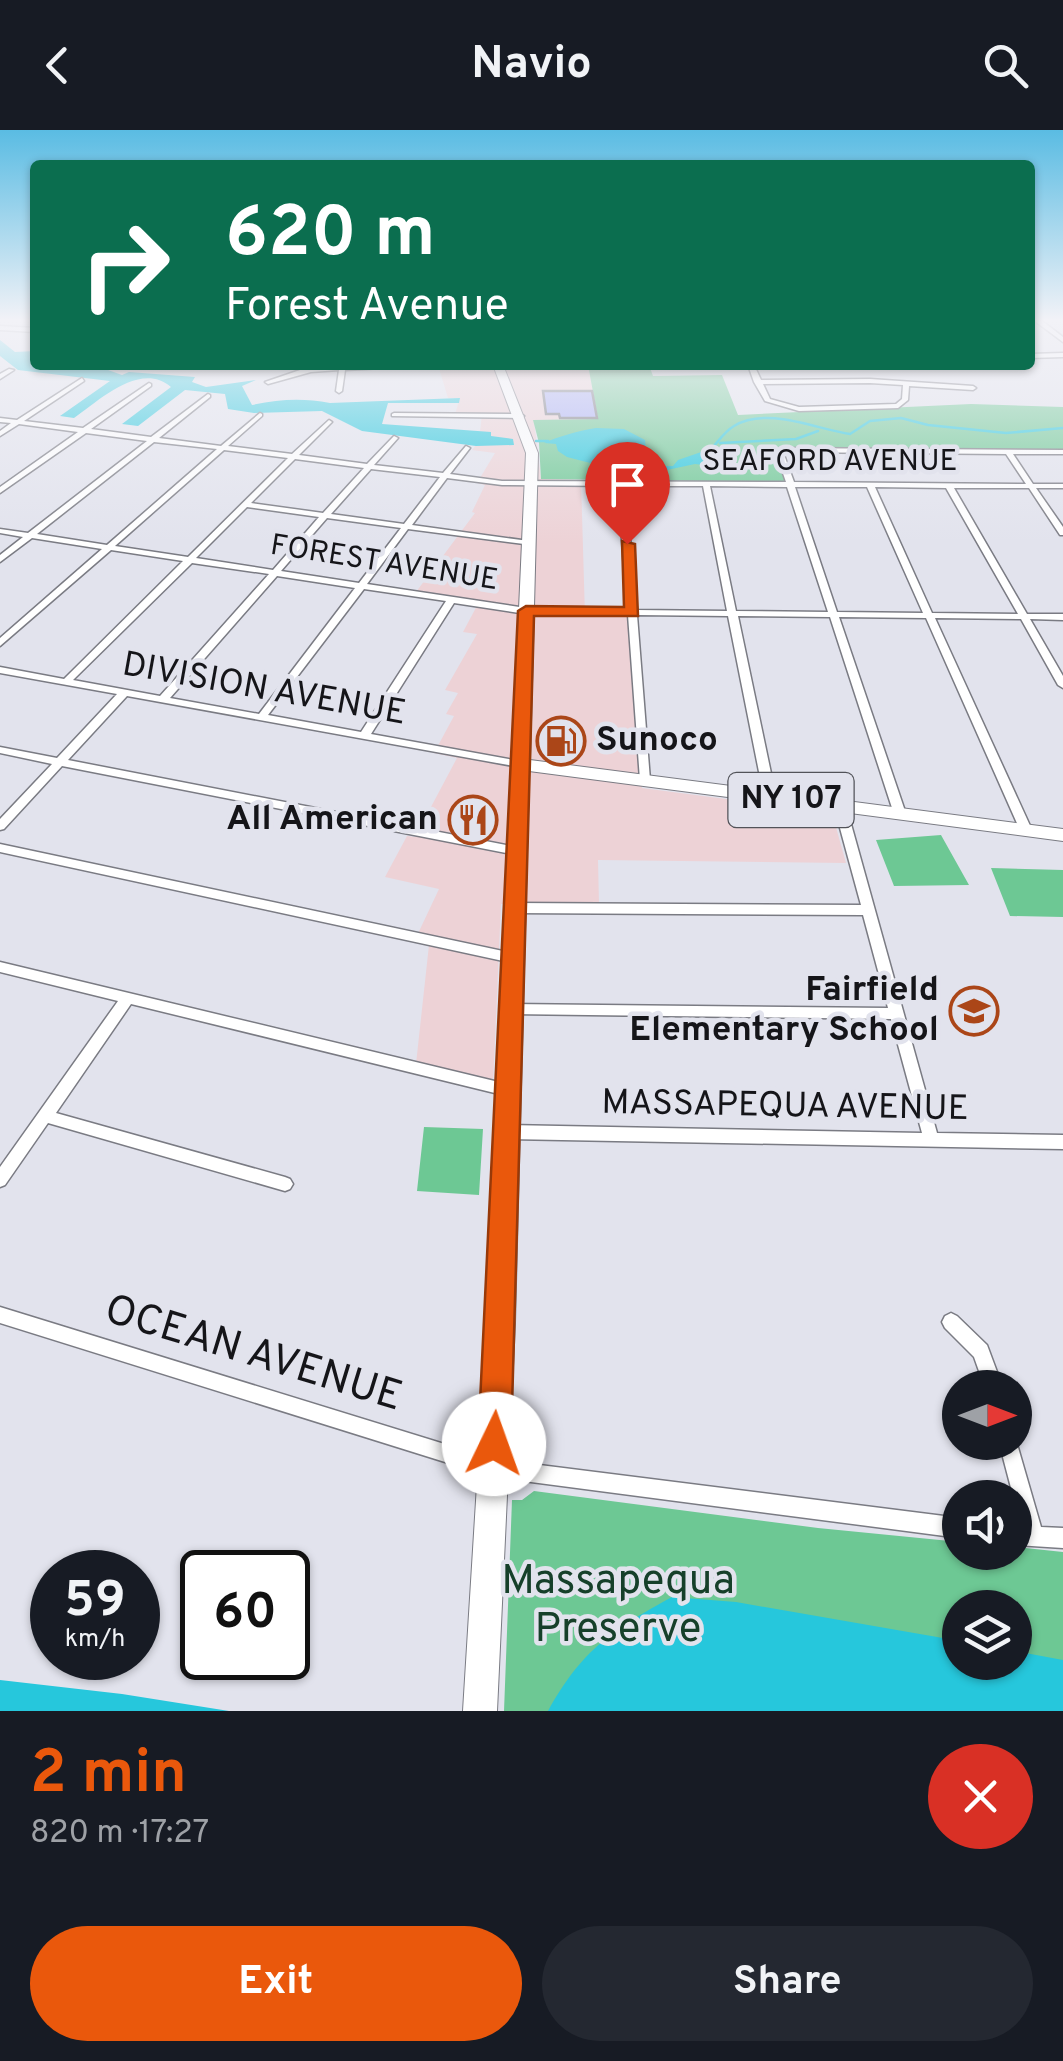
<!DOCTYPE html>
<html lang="en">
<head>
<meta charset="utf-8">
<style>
  :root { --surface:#171b24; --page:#242831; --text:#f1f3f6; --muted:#9ea1a6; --accent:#ea580c }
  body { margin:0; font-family:Overpass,sans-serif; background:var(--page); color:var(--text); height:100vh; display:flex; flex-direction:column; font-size:38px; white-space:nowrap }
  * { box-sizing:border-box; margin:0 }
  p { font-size:32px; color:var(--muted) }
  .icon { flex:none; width:55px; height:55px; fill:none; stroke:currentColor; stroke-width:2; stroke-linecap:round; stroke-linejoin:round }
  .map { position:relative; height:1581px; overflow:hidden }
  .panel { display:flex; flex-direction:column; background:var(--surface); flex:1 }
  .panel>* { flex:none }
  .top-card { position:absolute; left:30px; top:30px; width:1005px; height:210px; border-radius:10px; box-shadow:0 2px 8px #0004; background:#0b6e4f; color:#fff; overflow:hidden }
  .needle { width:65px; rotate:90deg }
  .tools { position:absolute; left:942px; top:1240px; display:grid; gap:20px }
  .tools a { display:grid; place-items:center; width:90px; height:90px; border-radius:50%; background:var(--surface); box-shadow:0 2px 8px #0004; font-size:50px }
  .speed { position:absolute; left:30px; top:1420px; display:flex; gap:20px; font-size:50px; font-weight:700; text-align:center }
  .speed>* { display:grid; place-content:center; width:130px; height:130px; border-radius:50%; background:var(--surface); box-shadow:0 2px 8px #0004; line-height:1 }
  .speed small { font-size:25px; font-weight:400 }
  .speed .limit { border:5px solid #111; border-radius:15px; background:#fff; color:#111 }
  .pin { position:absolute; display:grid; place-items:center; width:85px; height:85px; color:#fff; margin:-102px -42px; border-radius:50% 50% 50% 0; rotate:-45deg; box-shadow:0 0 10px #0007 }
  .pin .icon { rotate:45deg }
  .me { position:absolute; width:110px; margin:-55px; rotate:3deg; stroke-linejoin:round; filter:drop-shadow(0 0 8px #0008) }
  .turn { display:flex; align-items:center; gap:35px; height:210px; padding:0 30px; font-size:45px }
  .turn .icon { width:130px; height:130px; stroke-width:2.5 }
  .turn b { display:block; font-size:70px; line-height:85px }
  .round { display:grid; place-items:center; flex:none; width:105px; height:105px; border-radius:52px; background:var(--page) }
  .head { display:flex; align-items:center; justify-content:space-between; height:170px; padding:0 30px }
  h1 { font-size:60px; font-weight:700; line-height:75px; color:var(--accent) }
  .primary-button { display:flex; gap:20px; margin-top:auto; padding:20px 30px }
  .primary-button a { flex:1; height:115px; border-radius:60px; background:var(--accent); color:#fff; font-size:40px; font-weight:700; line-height:115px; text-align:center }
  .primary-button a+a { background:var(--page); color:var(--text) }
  header { display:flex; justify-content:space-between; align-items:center; height:130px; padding:0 30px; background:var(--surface); font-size:45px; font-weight:700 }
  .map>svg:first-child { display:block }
  .commercial { fill:#edd2d6 }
  .green { fill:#6dc894; fill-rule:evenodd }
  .water { fill:#26c7dc }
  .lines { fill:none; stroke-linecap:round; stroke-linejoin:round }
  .stream { stroke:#26c7dc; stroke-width:2.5 }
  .building { fill:#aaaff6; stroke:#797a83; stroke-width:2.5 }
  .minor-casing { stroke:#7a7b83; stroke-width:3 }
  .tertiary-casing { stroke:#7a7b83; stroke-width:3 }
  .primary-casing { stroke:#7a7b83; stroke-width:2 }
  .minor { fill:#fff; fill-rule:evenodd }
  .tertiary { fill:#fff; fill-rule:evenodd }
  .primary { fill:#fff; fill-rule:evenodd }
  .route { fill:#ea580c; stroke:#983908; stroke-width:2.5 }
  .labels { text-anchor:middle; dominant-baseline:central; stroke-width:9; stroke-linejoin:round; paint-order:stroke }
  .far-street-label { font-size:30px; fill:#151519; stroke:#e2e3ed }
  .shield { fill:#e2e3ed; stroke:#525359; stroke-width:2.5 }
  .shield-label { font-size:32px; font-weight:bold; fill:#151519 }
  .street-label { font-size:35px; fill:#151519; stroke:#e2e3ed }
  .poi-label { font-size:35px; font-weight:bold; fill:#151519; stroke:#e2e3ed; text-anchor:end }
  .near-street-label { font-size:42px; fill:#151519; stroke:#e2e3ed }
  .near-park-label { font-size:42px; fill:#16402a; stroke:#e2e3ed }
</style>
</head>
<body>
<header><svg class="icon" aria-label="back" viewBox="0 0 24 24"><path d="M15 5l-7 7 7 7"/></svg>Navio<svg class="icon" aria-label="search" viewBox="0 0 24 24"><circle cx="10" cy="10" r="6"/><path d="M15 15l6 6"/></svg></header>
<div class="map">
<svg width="1063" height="1581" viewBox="0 0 1063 1581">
  <rect width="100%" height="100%" fill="#e2e3ed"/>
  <path class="commercial" d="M438,235H588L598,290L534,291L541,349L581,350L585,486H627L642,658L832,683L846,733L598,730L599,774H501L493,954L416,934L429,815L414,812L439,759L385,747L407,706L415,707L457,628L434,623L454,586L446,584L458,563L445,560L477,504L463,502L479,472L416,462L475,383L472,382L485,355L477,353L495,323L472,320L477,314L514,315L480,302L482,284H455L460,268H448Z"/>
  <path class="green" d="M588,235H649L653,246L722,245L738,285L971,274L1063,277V320L775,317L786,352L541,349L539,313L533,290L598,289Z
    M941,705L969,755L894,756L876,710Z
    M991,738L1063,740V787L1010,786Z
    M424,997L483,999L479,1065L417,1061Z
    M534,1361L818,1398L960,1412V1422H1015V1417L1063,1422V1581H504L512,1370H522ZM960,1478H1015V1532H960Z"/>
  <path class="water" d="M0,210L15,222L35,221V230L30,233L35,235H71L95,240L115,235L108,240L122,245L129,242L195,247L192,252L206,257L256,250L242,256L252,275C280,269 303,268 330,273L460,268L459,273H388L382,294L491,302V306L513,309L514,315L476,316L362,301L322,281L254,283L228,279L225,264L185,260L138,296L122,294L171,257C140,231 100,270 74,288L60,286L110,251L18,240L0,226Z
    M596,298L624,299L645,310L647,328L662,336H673L678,330L707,320L712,326L723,327L725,333L721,337L695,334L648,344L629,343L567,327L558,321L556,314L544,313C557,307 577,301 596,298Z
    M672,1467L736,1472L960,1511V1532H1015V1521L1063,1530V1581H548C582,1520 612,1500 672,1467Z
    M0,1550L122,1564L229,1581H0Z"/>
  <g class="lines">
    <path class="stream" d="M536,311H548
      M720,313L796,309L818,301
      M706,324C716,316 722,303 734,296C766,276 816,299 850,304L870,291L901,288L928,295L1006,303L1063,298"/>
  </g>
  <path class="building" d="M543,261H592L597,288H560L559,284H546Z"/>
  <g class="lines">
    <g class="minor-casing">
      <path id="minor" d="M1035,191H1042L1063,207V212Z
        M0,196L35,198V202L0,200Z
        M366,235H405L402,237L345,240L342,261L339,263L336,261L339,240L311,242L268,254L265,252L306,238Z
        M748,235H754L761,250L870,249L973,256L976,258L973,260L909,256L908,270L898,278L799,281L765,271L754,252ZM870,253L903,255L902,269L896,274L799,277L770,269L763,254Z
        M9,239L14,240L0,249V244Z
        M82,248L84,251L24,291L83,298L149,253L151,254V256L91,299L151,307L208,264L210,265V267L159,308L221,316L260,283L262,284V286L228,316L292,324L329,290L332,292L299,325L367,334L394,306L398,308L374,335L443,343L466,316L470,318L450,344L502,351L786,352L775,320L779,318L1063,320V324H1013L1033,354H1063V358H1036L1063,397V405H1060L1029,358H954L1027,484H1063V490L1030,489L1063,546V558L1058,555L1021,489L935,488L1032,700L1026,704L1020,700L926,488L839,487L906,684L900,688L894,684L830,487L738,486L776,667L770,671L764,667L728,486L637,485L650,650L645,654L640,650L628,485L526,484L454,473L371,604L519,631L523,632L524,634L523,636L519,637L127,566L68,630L516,717L522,721L520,724L516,725L62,636L4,699L0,700V689L52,634L0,623V617L57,628L117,564L0,543V537L64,549L183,431L111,420L0,516V508L102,419L32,408L0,432V425L23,407L0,403V399L28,403L147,311L86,303L0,363V357L78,302L19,294L0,306V301L11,293L0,292V288L17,290ZM154,312L217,319L107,415L37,404ZM224,320L288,328L188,427L115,416ZM783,322L1006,324L1026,354L794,352ZM295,329L364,338L323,383L251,373ZM371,339L440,347L404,394L331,384ZM447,348L502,355L618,356L627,479L526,478L367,454L408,399L532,415L533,413L529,411L412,395ZM626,356H703L727,481L636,480ZM710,356L787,357L828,482L736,481ZM795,357H867L923,483L837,482ZM875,357L946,358L1018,484L932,483ZM247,377L319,387L273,440L196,428ZM327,388L401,398L359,453L281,441ZM192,433L269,444L160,566L73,550ZM277,446L355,458L259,584L170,568ZM364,459L446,471L361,602L268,585Z
        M394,283L521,284L524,286L521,288L392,286V284Z
        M840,672L846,676L937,1003L1063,1005V1019L505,1009L500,1007L498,1002L500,997L505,995L922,1003L891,889L510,884L505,883L503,879L505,875L510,874L888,878L863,785L514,783L508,778L514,773L861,775L834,676Z
        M0,714L512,823L517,824L518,828L517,832L512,833L0,722Z
        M0,832L507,954L512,956L514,960L512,964L507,966L131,874L56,983L285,1047L290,1049L293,1054L290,1059L285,1061L48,993L5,1055L0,1057V1037L118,871L0,842Z
        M0,1177L493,1329L960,1388V1408L493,1347L0,1193Z
        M951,1183L957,1186L987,1215L1003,1258H985L974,1227L945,1198L942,1192L945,1186Z
        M1015,1307L1041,1397L1063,1398V1418L1015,1415V1395L1021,1396L999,1312H1015Z"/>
    </g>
    <g class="tertiary-casing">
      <path id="tertiary" d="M1063,223V227L1030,228V224Z"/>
    </g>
    <g class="primary-casing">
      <path id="primary" d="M493,235H503L538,323L530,630L1063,699V711L529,641L515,1193L497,1581H463L487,1193L526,323Z"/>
    </g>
    <use href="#minor" class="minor"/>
    <use href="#tertiary" class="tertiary"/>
    <use href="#primary" class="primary"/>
  </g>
  <linearGradient id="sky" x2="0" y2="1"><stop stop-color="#5abce3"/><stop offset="0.46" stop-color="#f2f2f7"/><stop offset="1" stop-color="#f2f2f7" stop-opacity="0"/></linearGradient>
  <rect width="1063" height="413" fill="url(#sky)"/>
  <path class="route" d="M622,411L635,414L638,486H534L511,1314L506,1326L494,1331L483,1326L478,1314L518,481L526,476L624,477Z"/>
  <defs>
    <g id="fuel-ring" transform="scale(2.5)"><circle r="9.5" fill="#e2e3ed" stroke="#ab4618" stroke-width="1.5"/><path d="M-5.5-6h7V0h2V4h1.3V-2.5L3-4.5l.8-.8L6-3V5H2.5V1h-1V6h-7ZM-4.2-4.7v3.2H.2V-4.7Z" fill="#ab4618"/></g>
    <g id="restaurant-ring" transform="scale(2.5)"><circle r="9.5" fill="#e2e3ed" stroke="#ab4618" stroke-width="1.5"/><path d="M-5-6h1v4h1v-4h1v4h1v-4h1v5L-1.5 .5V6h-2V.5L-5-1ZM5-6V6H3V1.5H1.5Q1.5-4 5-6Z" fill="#ab4618"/></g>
    <g id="school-ring" transform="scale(2.5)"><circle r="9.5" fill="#e2e3ed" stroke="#ab4618" stroke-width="1.5"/><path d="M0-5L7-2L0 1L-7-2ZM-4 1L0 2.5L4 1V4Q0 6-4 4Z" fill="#ab4618"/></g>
  </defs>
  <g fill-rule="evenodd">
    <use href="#fuel-ring" x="561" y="611"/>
    <use href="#restaurant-ring" x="473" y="690"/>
    <use href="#school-ring" x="974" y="881"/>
  </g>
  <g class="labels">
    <g class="far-street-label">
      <text x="830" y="332">SEAFORD AVENUE</text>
      <text transform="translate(384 434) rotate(9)">FOREST AVENUE</text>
    </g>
    <rect class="shield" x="728.5" y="643" width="125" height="54" rx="8"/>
    <g class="shield-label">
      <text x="791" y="670">NY 107</text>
    </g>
    <g class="street-label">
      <text transform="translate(264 560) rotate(10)">DIVISION AVENUE</text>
      <text transform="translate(785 977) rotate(1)">MASSAPEQUA AVENUE</text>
    </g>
    <g class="poi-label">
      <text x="596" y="611" text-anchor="start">Sunoco</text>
      <text x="438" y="690">All American</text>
      <text x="939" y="861">Fairfield<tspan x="939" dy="40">Elementary School</tspan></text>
    </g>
    <g class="near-street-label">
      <text transform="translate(253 1225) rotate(17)">OCEAN AVENUE</text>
    </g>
    <g class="near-park-label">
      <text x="618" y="1452">Massapequa<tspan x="618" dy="48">Preserve</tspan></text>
    </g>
  </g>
</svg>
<div class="tools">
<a><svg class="needle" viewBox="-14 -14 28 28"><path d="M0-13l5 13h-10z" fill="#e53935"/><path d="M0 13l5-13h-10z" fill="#9ea1a6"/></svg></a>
<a><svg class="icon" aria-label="sound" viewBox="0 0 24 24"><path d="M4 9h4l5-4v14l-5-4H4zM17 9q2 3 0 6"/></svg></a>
<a><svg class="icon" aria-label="layers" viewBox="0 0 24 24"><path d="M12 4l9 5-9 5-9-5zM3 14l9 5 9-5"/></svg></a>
</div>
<div class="speed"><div>59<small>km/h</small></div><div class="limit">60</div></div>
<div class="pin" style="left:627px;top:414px;background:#d93025"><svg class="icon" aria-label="arrive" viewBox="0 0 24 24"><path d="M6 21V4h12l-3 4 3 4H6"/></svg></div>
<svg class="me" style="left:494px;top:1314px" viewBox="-20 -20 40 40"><circle r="19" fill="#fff"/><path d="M0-13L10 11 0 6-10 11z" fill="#ea580c"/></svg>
<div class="top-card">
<div class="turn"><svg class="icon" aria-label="right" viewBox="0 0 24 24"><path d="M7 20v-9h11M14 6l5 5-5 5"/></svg><div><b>620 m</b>Forest Avenue</div></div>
</div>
</div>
<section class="panel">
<div class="head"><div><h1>2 min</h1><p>820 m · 17:27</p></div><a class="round" style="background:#d93025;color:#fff"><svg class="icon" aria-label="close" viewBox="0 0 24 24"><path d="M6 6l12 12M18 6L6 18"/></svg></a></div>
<div class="primary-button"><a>Exit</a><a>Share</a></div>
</section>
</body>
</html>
